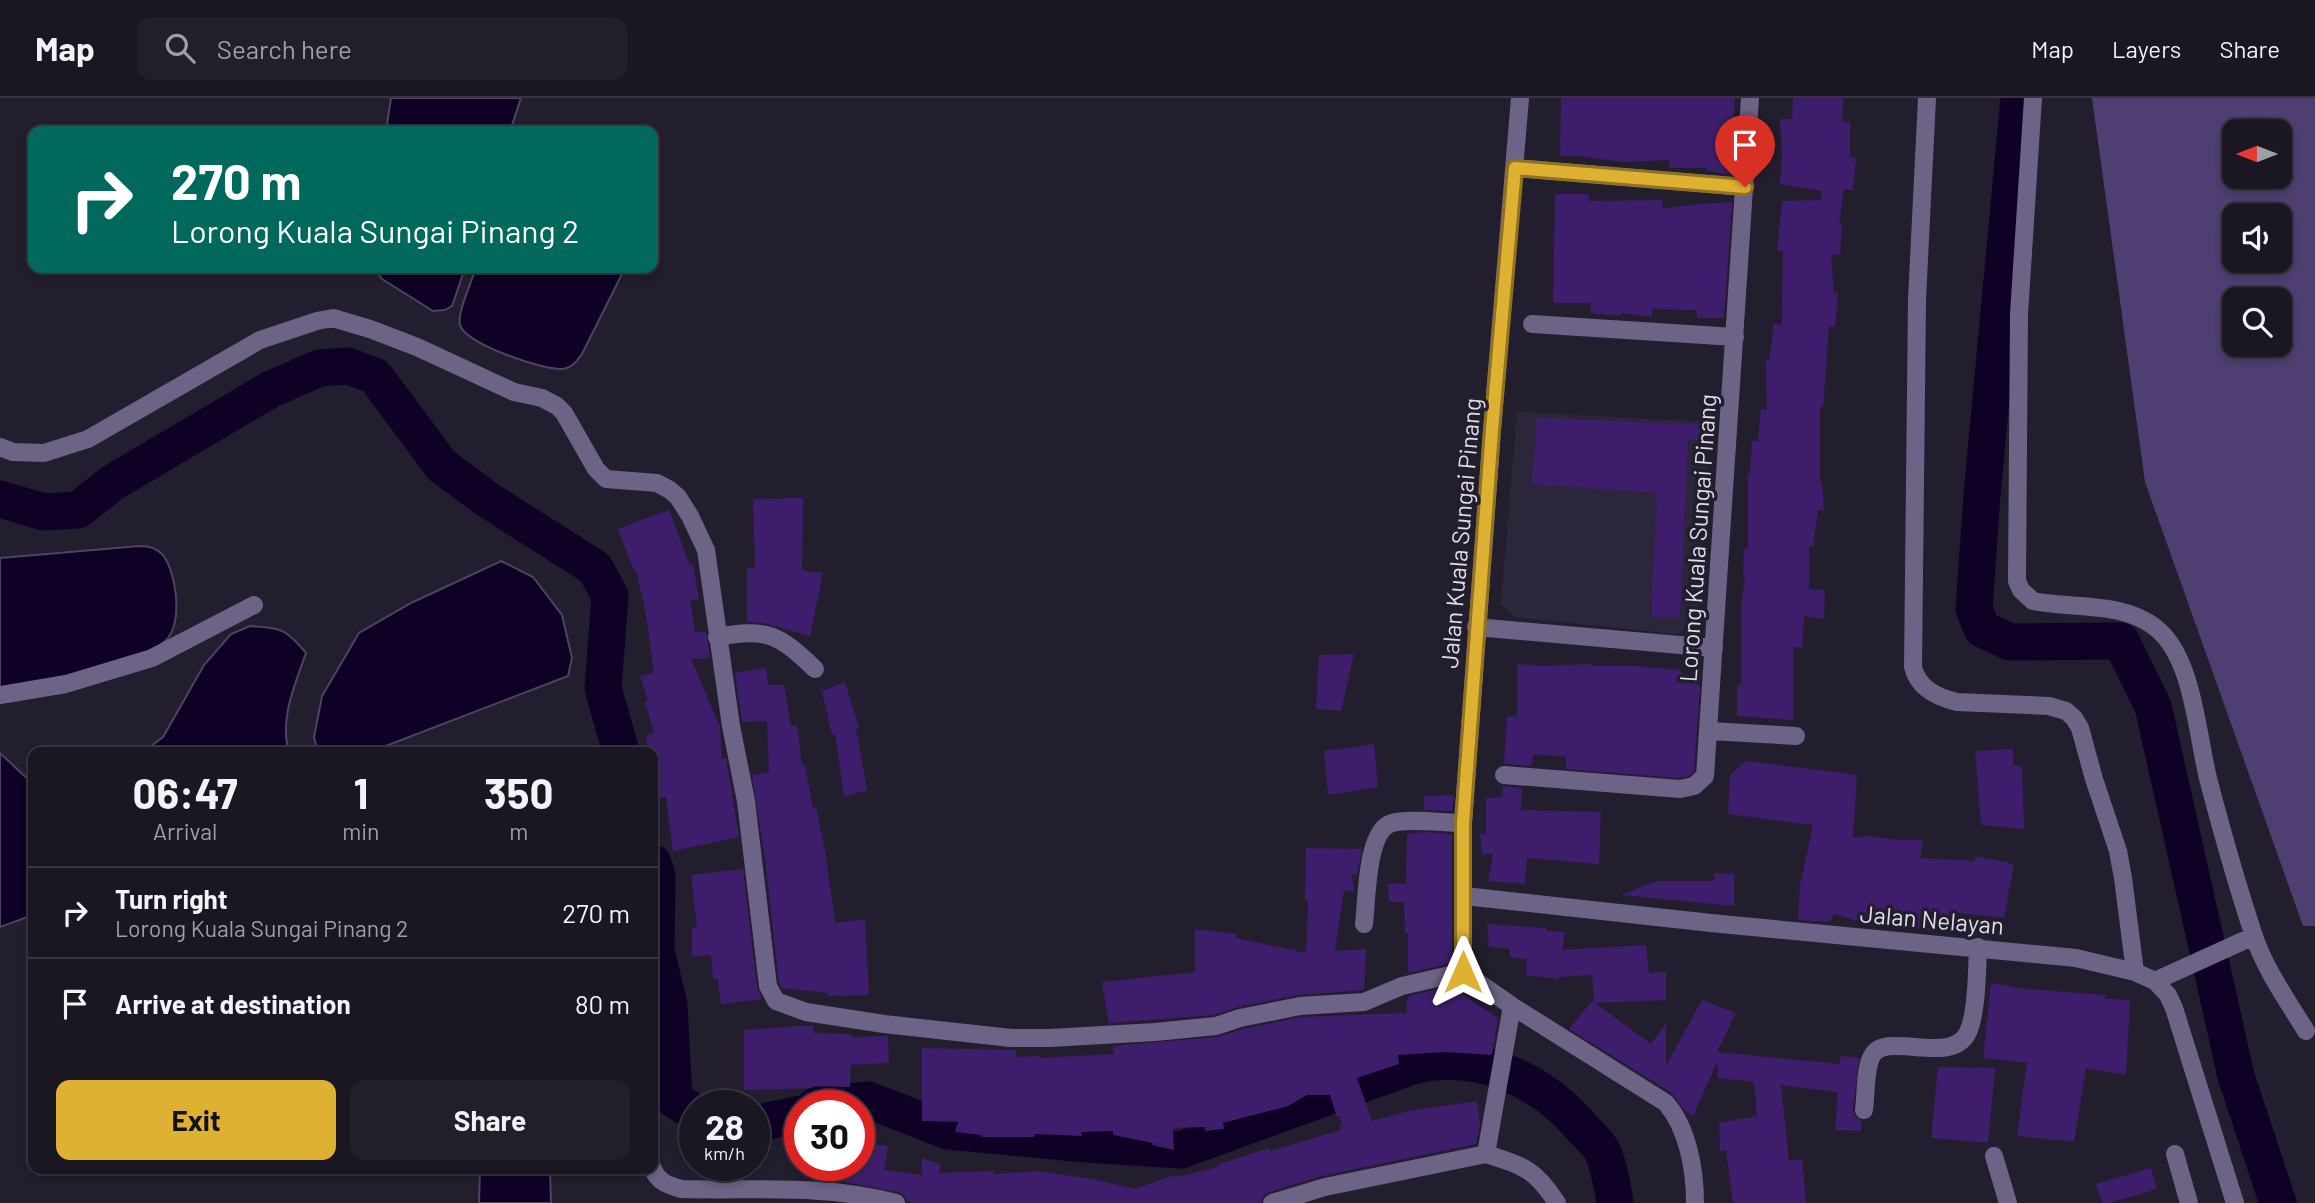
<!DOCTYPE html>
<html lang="en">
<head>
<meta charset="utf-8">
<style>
  :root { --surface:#1a1622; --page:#231f2a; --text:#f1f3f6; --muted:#9f9fa5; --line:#383540; --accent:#deb133 }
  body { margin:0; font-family:Barlow,sans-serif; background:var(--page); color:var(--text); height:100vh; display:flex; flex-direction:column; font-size:26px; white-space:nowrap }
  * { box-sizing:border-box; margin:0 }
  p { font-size:23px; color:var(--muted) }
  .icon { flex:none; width:38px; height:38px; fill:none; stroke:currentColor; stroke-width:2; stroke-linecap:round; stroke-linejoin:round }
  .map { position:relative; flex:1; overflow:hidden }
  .details { position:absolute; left:28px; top:649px; width:630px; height:427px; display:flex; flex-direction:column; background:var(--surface); border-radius:14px; box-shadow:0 4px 10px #0003,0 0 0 2px var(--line) }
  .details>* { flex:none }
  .hud { position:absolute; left:28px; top:28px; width:630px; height:147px; border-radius:14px; box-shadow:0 4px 10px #0003,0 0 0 2px var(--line); background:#00695c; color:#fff; overflow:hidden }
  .needle { width:46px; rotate:270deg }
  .tools { position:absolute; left:2222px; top:21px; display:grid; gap:14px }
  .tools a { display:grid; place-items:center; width:70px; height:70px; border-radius:14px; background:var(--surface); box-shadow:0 4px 10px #0003,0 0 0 2px var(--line); font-size:35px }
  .speed { position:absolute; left:679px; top:992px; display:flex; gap:14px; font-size:35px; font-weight:700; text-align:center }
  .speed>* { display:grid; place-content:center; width:91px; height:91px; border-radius:50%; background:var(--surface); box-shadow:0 4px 10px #0003,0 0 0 2px var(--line); line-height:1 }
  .speed small { font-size:18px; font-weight:400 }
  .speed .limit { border:10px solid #d22; background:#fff; color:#111 }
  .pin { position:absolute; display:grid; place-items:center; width:60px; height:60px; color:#fff; margin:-72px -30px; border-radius:50% 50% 50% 0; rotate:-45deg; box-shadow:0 0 7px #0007 }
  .pin .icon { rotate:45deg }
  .me { position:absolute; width:77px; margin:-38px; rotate:0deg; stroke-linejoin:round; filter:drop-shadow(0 0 5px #0008) }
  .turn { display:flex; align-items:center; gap:24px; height:147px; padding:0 28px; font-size:32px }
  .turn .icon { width:91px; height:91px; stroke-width:2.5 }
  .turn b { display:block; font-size:49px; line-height:60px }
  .eta { display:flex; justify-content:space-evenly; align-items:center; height:119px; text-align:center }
  .eta b { font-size:42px; font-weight:700; line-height:49px }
  .button { display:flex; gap:14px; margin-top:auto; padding:14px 28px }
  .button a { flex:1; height:80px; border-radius:14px; background:var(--accent); color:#111; font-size:28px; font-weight:700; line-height:80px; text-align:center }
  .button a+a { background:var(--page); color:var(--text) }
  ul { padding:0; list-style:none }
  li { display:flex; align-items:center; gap:21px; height:91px; padding:0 28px; border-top:2px solid var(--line) }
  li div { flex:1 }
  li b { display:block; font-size:26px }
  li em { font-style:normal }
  header { display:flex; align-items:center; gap:42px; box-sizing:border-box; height:98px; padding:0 35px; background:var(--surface); border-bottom:2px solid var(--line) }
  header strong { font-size:33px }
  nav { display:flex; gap:38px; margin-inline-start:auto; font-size:24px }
  .search { width:490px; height:63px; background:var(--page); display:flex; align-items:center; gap:18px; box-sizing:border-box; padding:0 24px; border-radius:14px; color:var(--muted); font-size:26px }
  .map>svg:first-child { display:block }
  .built { fill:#2c263b }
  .green { fill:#4f3e71; fill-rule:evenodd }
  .water { fill:#0f0025; stroke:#4e4360; stroke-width:2 }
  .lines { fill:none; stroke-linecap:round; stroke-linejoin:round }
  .river { stroke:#0f0025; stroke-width:37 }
  .building { fill:#3e1e6c }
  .minor { stroke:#6d6387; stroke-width:18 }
  .route-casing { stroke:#907321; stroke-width:18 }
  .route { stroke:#deb133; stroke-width:12 }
  .labels { text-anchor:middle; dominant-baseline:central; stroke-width:7; stroke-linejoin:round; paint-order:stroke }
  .street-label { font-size:24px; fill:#e0dee8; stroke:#221e2d }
</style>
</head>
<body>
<header>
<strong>Map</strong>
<div class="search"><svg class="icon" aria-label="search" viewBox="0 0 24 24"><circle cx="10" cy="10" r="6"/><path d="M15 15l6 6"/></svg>Search here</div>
<nav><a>Map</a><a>Layers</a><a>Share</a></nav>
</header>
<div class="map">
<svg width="2315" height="1105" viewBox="0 0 2315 1105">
  <rect width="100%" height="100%" fill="#221e2d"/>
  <path class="built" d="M1517,314L1710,324L1700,517L1682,534L1675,536L1515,519L1501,506Z"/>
  <path class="green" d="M2092,0H2315V828H2303L2145,384ZM2235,33H2280V79H2235ZM2235,117H2280V163H2235ZM2235,201H2280V247H2235Z"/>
  <path class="water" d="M391,0H521L510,33H386Z
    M373,170H465L452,208L445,212L433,213L382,181Z
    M476,170H625L582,256C577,263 572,270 562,271C543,272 465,246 460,227C457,214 472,183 476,170Z
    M140,448C160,448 167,459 172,477C177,495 180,524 168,540C149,564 33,588 0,593V460Z
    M501,463L533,479L562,517L572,560L568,578L370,654H318L314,639L322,598L359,535L411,505Z
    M250,528C280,529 286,531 306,555C295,586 279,622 289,654H143L163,639L204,567L231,536Z
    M0,655L33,686V817L0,829Z
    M480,1071H550L551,1105H479Z"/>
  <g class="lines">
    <path class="river" d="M2019,0L1982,397L1974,511L1982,531L2010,544L2121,543L2153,608L2236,978L2278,1105
      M0,401L44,414L78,412L112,385L271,291L320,270L348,268L375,278L442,368L488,402L595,470L610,498L603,590L621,654
      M653,765L657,778L656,853L669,907L674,1001L695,1015
      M815,1008L868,1002L948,1033L1085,1046L1181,1052L1412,968C1476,951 1543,982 1584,1032C1590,1038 1598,1045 1602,1053C1608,1065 1613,1091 1615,1105
      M754,1026L800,1016"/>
  </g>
  <path class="building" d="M1561,0H1735L1733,21H1737L1734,77L1707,73V70H1669L1670,62L1623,64L1577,58H1560Z
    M1793,0H1843L1842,24H1850V59L1856,60L1853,92L1844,91L1839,127H1842L1840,157L1831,156L1834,195H1838L1835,229L1829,228L1823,309H1820V384L1822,385L1824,412H1818L1813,448H1809V491L1825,492L1824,521L1804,518L1802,550L1793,549V622L1737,618V587H1741V510L1745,477H1743L1744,451H1748V376H1750L1752,343H1758L1761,311L1767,312L1766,262H1769L1774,226L1782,227L1783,153H1777L1782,103L1821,102L1822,93L1780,86L1782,58L1780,21H1792Z
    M1555,96H1589L1588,103L1663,102L1662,111L1699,106L1732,104L1724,220H1697V212L1652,211V219L1621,215V218L1591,215V205H1553Z
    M1537,320L1707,327L1706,342H1688L1680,520L1651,519L1657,395L1532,386Z
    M803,400L802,472L823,475L810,538L763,525L747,524V469L755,470L753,401Z
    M669,412L690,467L693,466L699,501L690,502L695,534L706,533L710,560L691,561L720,629L722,661L726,660L739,739L673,753L666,699L653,701V654H648L646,637L654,635L645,603L648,602L640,578L654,575L646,516L636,472L634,473L618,431Z
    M1354,556L1341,613L1316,611L1319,557Z
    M1517,566L1543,568L1591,566V568H1636L1678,572L1700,588L1694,673L1689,678L1679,680L1566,671V659L1533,656L1532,668L1504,666L1507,618L1517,619Z
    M766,570L768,587H784L791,628L797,627L802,668H805L813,710L816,709L825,752L835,825L865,821L869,897L828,898V895L782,890L779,885L766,768L752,677L769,674L767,623L742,624L735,575Z
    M845,584L859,630H856L867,692L844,699L835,636L832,637L822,593Z
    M1374,646L1378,689L1328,697L1324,653Z
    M2013,651V668H2022L2024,731L1981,727L1975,653Z
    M1746,663L1857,677L1853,740L1867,738L1897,742H1923L1920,760L1975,763V758L2014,766L2004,820L1950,814L1948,833L1919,831V830L1868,821L1864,825L1834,816L1829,824L1798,822L1800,787L1813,727L1728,716L1730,677Z
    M1503,688L1522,690L1521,712L1601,714L1599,766L1527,760L1525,786L1488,783L1493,756H1482L1480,736H1486V700L1502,699Z
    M1454,697L1452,713L1424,712V698Z
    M1425,734L1452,736V865L1408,875V836H1405L1404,804H1389L1388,785L1406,786L1407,736Z
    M1306,750L1362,751L1357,777L1352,776L1354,794L1344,792L1335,853L1366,851L1364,892L1298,897L1238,909L1214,917L1109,925L1102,884L1195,874V831L1237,836L1236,840L1306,855L1308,803H1305Z
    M743,771L757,889L762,901L721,906L718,881H713L711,857L692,858V830H697L691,777Z
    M1714,775L1734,776V808L1621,797L1657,783H1715Z
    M1487,826L1546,830V833L1565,834L1562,852L1646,847L1649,875L1666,874V902L1595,905L1651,946L1666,925V968L1702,902L1736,915L1717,954L1840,966V958L1859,960L1853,1011L1854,1017L1862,1023L1861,1033L1835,1032L1838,994L1781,987L1789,1063L1802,1061L1806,1105H1733L1726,1052L1720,1053L1719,1025L1757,1018L1754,984L1718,980V962L1693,1018L1685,1013L1672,995L1569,931L1592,903L1594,904L1592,877L1558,879V881L1526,877L1527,861L1510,859V851L1489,849Z
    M1991,885L2015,889V890L2106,897L2105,901L2130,902L2126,977L2086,970L2074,1044L2017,1038L2027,965L1983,960Z
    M1456,887V892L1498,920L1492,957L1446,954L1398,957L1399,966L1357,980L1372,1023L1409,1013L1477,1003L1480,1027L1476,1046L1322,1078L1269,1094L1263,1098L1261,1105H915L907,1103L904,1097L898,1094L845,1084L846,1068H859V1045L888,1048L884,1072L922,1077V1060L940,1066L939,1075L994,1073V1076L1038,1073L1092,1081L1135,1091L1174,1077V1079L1186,1077L1218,1069L1217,1067L1269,1050L1270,1053L1341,1032L1339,1028L1342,1027L1340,1018L1337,1019L1330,997H1307L1288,1008L1223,1025L1224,1031L1205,1033V1029L1173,1030L1174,1052L1152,1047L1153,1045L1113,1037V1033L1081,1034L1082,1038L1035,1036L1034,1039H981L982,1037L955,1034L958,1024L922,1023V950L1016,952V959L1039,958V960L1114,956L1113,948L1217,939L1243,931L1301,919L1407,915L1406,903L1408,902V898Z
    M813,927V935L851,936V939L888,938L889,965L851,967L850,989L812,988V990L744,992V932Z
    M1938,969L1995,970L1988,1045L1931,1040Z
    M2151,1070L2157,1091L2109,1105H2102L2096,1086Z"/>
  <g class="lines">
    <path class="minor" d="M1927,0L1917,201L1913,569C1918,590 1936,599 1957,604L2049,608L2066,613L2074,620L2080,630L2094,681L2118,753L2123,780L2135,874
      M2033,0L2019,216L2017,483L2021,492L2033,503C2073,511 2122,503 2156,530C2195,561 2197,642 2210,688C2223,737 2237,787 2253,835C2264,870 2287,902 2306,933
      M1515,70L1745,89
      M1532,226L1735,239
      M0,349L13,354L44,355L88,341L260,242L317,223L333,220L370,231L417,249L514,294L542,300L557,308L564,315L596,371L606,381L657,385L670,392L678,399L690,418L706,452L731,628L746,703L768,888L776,903L806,914L884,926L1011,940H1050L1155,934L1216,928L1240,920L1300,908L1364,904L1402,888L1463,874L1512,908L1666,1005C1688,1031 1695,1072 1695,1105
      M1476,529L1714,550
      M717,539C768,530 778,536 815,571
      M0,597L66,586L152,560L254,507
      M1709,633L1796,638
      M1504,677L1680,691L1694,688L1705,678L1750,0
      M1464,798L1711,825L2076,860L2135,874L2155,883L2168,897L2174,910L2235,1105
      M1364,826C1367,803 1366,732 1392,725C1407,720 1445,725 1463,725
      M1463,874V725L1492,332L1520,0
      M2155,883L2254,838
      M1512,908L1486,1056C1524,1068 1535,1071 1557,1105
      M1864,1012C1866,998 1865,969 1872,958C1885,932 1949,968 1967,936C1977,918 1977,871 1978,849
      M2175,1056L2189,1105
      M1994,1058L2008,1105
      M653,1071C658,1084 668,1087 681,1091C754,1093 824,1086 896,1105
      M1272,1105L1325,1089L1486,1056"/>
  </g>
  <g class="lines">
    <g class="route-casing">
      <path id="route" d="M1463,874V725L1492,332L1515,70L1745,89"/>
    </g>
    <use href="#route" class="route"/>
  </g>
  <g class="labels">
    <g class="street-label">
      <text transform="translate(1460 435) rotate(-85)">Jalan Kuala Sungai Pinang</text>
      <text transform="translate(1697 440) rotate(-86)">Lorong Kuala Sungai Pinang</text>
      <text transform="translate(1932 821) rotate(5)">Jalan Nelayan</text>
    </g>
  </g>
</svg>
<div class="tools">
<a><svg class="needle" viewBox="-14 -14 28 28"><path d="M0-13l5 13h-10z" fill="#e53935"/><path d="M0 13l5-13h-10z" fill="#9f9fa5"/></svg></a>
<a><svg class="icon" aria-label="sound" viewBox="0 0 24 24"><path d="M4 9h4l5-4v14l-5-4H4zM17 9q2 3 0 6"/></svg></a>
<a><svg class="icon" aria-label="search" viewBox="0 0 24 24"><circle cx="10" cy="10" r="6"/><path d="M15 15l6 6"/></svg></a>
</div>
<div class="speed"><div>28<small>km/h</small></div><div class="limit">30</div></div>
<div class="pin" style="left:1745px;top:89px;background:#d93025"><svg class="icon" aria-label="arrive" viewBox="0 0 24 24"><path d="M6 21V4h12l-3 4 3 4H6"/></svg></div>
<svg class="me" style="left:1463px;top:874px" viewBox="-20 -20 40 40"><path d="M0-17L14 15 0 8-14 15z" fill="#deb133" stroke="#fff" stroke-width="4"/></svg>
<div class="hud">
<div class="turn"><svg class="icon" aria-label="right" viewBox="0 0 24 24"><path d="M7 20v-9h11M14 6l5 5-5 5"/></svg><div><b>270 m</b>Lorong Kuala Sungai Pinang 2</div></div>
</div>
<section class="details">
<div class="eta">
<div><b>06:47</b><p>Arrival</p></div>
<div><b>1</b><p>min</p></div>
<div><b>350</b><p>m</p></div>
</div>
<ul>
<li><svg class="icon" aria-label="right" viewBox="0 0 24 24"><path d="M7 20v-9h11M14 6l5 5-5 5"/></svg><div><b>Turn right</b><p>Lorong Kuala Sungai Pinang 2</p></div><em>270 m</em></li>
<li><svg class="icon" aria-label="arrive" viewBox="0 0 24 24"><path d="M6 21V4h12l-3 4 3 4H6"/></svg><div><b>Arrive at destination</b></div><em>80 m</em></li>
</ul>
<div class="button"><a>Exit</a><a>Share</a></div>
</section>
</div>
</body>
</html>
